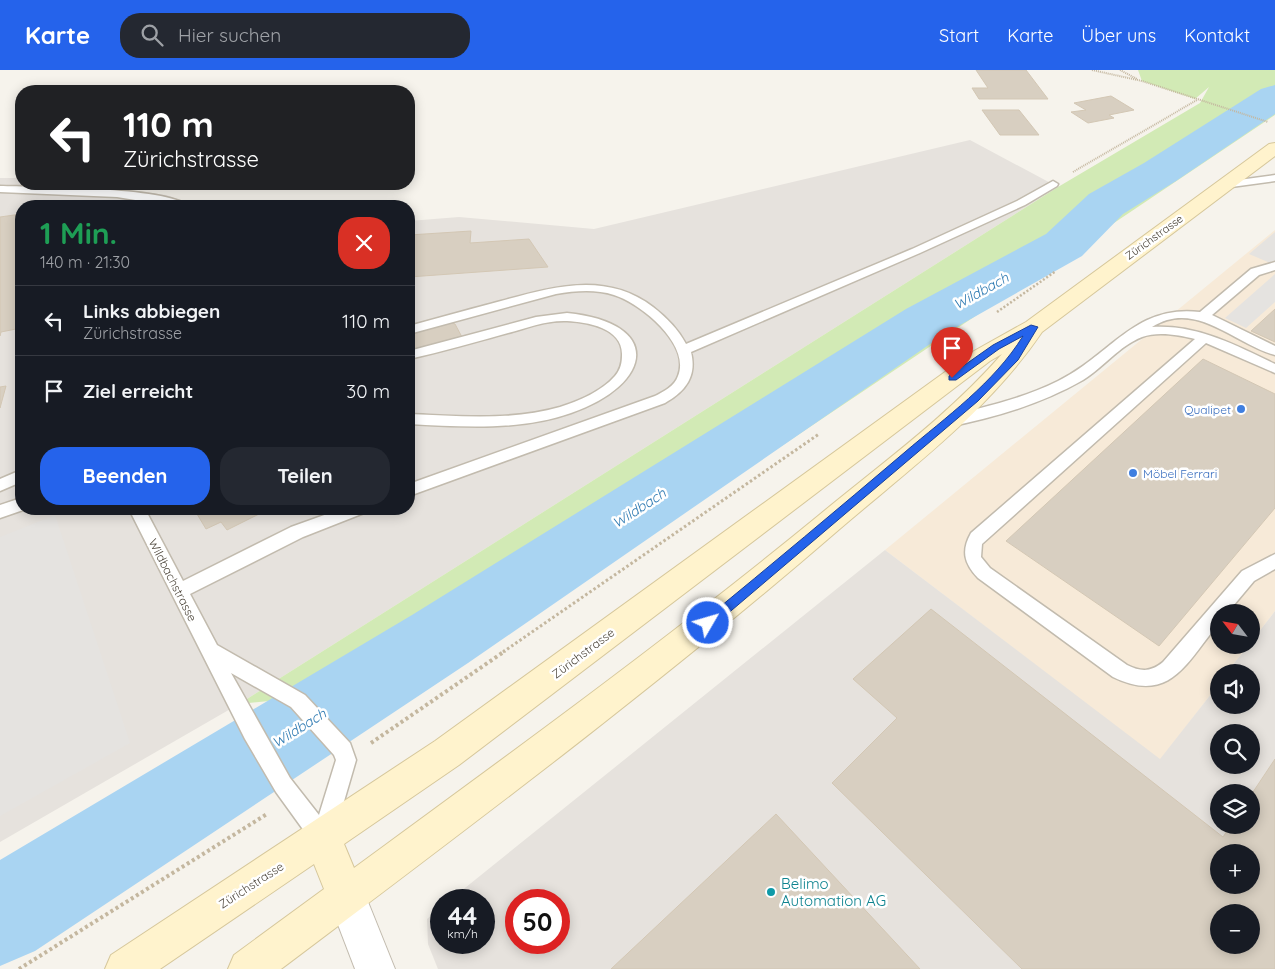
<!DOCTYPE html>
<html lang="de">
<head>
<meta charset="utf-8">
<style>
  :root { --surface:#171b24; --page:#242831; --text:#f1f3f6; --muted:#9ea1a6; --line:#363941; --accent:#2563eb }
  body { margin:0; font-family:Quicksand,sans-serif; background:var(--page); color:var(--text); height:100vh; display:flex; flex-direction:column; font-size:19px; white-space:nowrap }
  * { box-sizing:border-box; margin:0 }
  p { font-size:16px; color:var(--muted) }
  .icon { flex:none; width:28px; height:28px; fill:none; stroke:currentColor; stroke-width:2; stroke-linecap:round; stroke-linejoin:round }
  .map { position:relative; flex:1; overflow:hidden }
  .sheet { position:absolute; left:15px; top:130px; width:400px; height:315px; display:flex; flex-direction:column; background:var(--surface); border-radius:20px; box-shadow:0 2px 12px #0003 }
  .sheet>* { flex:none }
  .hud { position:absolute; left:15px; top:15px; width:400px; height:105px; border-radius:20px; box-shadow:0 2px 12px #0003; background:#202124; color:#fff; overflow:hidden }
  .needle { width:32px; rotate:301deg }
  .buttons { position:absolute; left:1210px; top:534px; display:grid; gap:10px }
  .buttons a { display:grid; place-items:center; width:50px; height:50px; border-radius:50%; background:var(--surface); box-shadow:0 2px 12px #0003; font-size:25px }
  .speed { position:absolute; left:430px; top:819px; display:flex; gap:10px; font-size:25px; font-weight:700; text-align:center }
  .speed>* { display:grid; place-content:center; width:65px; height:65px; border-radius:50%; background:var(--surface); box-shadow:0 2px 12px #0003; line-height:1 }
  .speed small { font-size:12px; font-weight:400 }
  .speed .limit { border:8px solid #d22; background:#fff; color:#111 }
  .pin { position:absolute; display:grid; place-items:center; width:42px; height:42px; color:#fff; margin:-51px -21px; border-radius:50% 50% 50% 0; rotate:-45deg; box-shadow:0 0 5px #0007 }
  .pin .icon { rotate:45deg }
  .me { position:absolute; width:55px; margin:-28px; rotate:52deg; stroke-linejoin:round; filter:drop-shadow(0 0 4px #0008) }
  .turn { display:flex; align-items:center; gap:18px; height:105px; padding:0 25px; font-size:22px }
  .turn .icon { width:65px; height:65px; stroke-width:2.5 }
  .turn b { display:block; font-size:35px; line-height:42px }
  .round { display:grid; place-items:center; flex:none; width:52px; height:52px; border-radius:20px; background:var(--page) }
  .overview { display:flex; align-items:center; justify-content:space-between; height:85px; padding:0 25px }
  h1 { font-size:30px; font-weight:700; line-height:38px; color:#1e9e55 }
  .primary-button { display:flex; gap:10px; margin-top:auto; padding:10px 25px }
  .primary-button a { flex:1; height:58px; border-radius:20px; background:var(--accent); color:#fff; font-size:20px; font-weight:700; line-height:58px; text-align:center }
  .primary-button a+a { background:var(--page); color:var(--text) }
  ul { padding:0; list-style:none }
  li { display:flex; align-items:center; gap:15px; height:70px; padding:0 25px; border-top:1px solid var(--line) }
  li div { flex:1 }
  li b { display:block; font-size:19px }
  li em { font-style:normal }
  header { display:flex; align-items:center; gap:30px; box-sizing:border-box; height:70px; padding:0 25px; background:var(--accent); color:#fff }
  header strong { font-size:24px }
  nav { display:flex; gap:28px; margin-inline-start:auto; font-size:18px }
  .search { width:350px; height:45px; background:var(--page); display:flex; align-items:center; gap:12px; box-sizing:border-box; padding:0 18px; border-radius:20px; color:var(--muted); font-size:19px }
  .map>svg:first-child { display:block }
  .commercial { fill:#f7ead8 }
  .industrial { fill:#e6e2dd; fill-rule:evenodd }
  .green { fill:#d2eab5 }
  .parking { fill:#e5e3e0 }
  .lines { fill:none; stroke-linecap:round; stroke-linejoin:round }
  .river { fill:#a9d4f2; fill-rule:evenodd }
  .building { fill:#d8cfc1; stroke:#d3c7b4; fill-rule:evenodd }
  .service-casing { stroke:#c2bbae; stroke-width:3 }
  .minor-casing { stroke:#c2bbae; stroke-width:2 }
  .secondary-casing { stroke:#d6c79b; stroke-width:2 }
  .path-far3 { stroke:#c4b79f; stroke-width:2; stroke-dasharray:1 1; stroke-linecap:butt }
  .path-far2 { stroke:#c4b79f; stroke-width:2.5; stroke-dasharray:2 2; stroke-linecap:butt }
  .path-far1 { stroke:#c4b79f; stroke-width:3; stroke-dasharray:2.5 2.5; stroke-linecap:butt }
  .path { stroke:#c4b79f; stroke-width:4; stroke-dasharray:3 3; stroke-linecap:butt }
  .service { fill:#fff; fill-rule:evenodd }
  .minor { fill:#fff; fill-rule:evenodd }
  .secondary { fill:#fff3cd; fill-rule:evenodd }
  .route { fill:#2563eb; stroke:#184099 }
  .shop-dot { fill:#3f7fe0; stroke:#fff; stroke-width:2 }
  .culture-dot { fill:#0f9aa8; stroke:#fff; stroke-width:2 }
  .labels { text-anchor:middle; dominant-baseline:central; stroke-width:5; stroke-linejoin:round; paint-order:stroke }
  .far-street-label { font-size:11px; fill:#4b4439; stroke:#fff }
  .shop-label { font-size:12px; fill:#366cbe; stroke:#fff; text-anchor:end }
  .street-label { font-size:12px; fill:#4b4439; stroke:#fff }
  .water-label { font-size:14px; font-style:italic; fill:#2e7ab2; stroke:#fff }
  .near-culture-label { font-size:15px; fill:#0d838f; stroke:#fff; text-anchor:start }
</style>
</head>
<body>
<header>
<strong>Karte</strong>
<div class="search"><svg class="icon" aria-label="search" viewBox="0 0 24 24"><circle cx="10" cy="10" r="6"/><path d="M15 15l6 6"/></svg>Hier suchen</div>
<nav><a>Start</a><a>Karte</a><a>Über uns</a><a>Kontakt</a></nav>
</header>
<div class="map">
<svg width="1275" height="899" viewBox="0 0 1275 899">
  <rect width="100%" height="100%" fill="#f6f3ec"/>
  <path class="commercial" d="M1275,160V541L1251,572V542H1219V575H1249L1227,602H1219V614L1160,690L885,480Z"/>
  <path class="industrial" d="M970,70L1058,117L239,634L0,772V108H21V114H85L166,125L199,136H21V439H409V151L459,147L594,159Z
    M885,480L1160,689L1219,614V635H1251V602H1227L1249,575H1251V572L1275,541V899H438L428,874L427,849L441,837V872H484V830H450ZM1219,662H1251V695H1219ZM1219,722H1251V755H1219ZM1219,782H1251V815H1219ZM516,830H559V872H516ZM1219,842H1251V875H1219Z"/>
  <path class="green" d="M1138,0H1275V45L783,375L419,616L239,634L1058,117L1200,33L1209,17L1195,29L1142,11Z"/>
  <path class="parking" d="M1275,162V195L1249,184Z
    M1275,204V232L1246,258L1225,248Z
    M55,445L130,673L0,746V467Z"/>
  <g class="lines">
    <path class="river" d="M1275,15V44L1176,111L1123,144L1082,186L946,263L468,593L35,881L0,896V790L412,545L906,239L1046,164L1089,124L1144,93L1261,19Z"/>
  </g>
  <path class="building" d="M976,0H1026L1048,29H979L972,18H988Z
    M1111,26L1134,40L1109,45L1114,48L1088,53L1071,42L1086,40L1074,33Z
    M982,40H1019L1039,65H1000Z
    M21,144V258L1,262L0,266V147Z
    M471,161L470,173L529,169L548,197L409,207V165Z
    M1275,239V272L1251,261Z
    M440,248L455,254L463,269L409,281V259L416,254Z
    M1203,289L1275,324V438L1159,576L1006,471Z
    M6,316L0,338V317Z
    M194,439H256L259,444L227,460L221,452L206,459Z
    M931,539L1223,767L1231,755H1251V725L1275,689V899H1022L832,713L897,648L853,609ZM1219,782H1251V815H1219ZM1219,842H1251V875H1219Z
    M776,744L920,899H611Z"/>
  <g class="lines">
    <g class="service-casing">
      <path id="service" d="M1275,105V111L1224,118L1219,115L1224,112Z
        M1053,111L1058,114L1057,116L1025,135L920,183L691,282C697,306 686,321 665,333L409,426V414L655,326C663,322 675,316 678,306C691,274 640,233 614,225C595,219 575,221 556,224L409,264V256C439,248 470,239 501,231C553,217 606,201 653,237C666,247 678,259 686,274L912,179L1017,131Z
        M0,116C32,117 169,117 188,136H172L117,127L0,122Z
        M1275,192V200L1259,205L1212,245L1275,276V285C1234,274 1196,229 1152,257C1196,254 1236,275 1275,294V303L1206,273L982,474L981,487L990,498L1127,595C1141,602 1151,602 1163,592L1242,501L1275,484V499L1254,511L1228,542H1219V553C1187,592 1170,635 1113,607L978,508C964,493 961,481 971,463L1195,269C1179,265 1158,261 1142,267C1119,276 1104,297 1083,310C1041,334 994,348 947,357L940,352L942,348C982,337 1020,330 1058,311C1111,285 1135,234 1200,242L1251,199Z
        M567,243C665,253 652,315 571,343C520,361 462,357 409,354V344C459,346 511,351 560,337C579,331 602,321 615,306C621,299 622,292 622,285C623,258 587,252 567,251C547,250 527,258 508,263C475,272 442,282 409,289V281L536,247Z
        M21,400V412L0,421V409Z
        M21,428V439H26L0,448V435Z
        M129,439H145L183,511L291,457L341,439H366L364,443L303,467L190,524L217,575L305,625L350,673L356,690L331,776L323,779L315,776L276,722L245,669ZM231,603L291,637L334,685L336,690L319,745L290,708Z"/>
    </g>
    <g class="minor-casing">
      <path id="minor" d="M346,807L360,812L395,899H355L327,826L332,812Z"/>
    </g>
    <g class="secondary-casing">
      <path id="secondary" d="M1275,73V86L1042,262C987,343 908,400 835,463C657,617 469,757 281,899H228L234,885L324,819L314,794L160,899H105L111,885L435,671L974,281L1026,252L1269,74ZM1002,284C948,346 881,394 818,446C668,569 511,683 354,798L344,774L459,695L990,291Z"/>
    </g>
    <path class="path-far3" d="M1092,0L1142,11L1268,52
      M1120,0L1137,9
      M1073,102L1197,30"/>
    <path class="path-far2" d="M997,242L1056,201"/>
    <path class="path-far1" d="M503,582L819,364"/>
    <path class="path" d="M371,673L505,581
      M19,899L267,744"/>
    <use href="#service" class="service"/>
    <use href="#minor" class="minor"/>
    <use href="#secondary" class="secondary"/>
  </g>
  <path class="route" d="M1031,255L1038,257L1018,290L978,331L712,557H704L702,553L704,550C771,495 838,439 905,382C946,347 994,313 1023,266L999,279L956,310H949V306L993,275Z"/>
  <g class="shop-dot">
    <circle cx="1241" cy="339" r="5"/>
    <circle cx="1133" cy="403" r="5"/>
  </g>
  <circle class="culture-dot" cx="771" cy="822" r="5"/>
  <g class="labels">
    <g class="far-street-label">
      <text transform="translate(1154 167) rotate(-36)">Zürichstrasse</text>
    </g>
    <g class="shop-label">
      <text x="1231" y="339">Qualipet</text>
      <text x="1143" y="403" text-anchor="start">Möbel Ferrari</text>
    </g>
    <g class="street-label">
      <text transform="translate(173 510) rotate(63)">Wildbachstrasse</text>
      <text transform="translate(583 583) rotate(-37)">Zürichstrasse</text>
      <text transform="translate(251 815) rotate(-33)">Zürichstrasse</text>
    </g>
    <g class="water-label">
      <text transform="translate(981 221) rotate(-29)">Wildbach</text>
      <text transform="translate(639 438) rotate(-33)">Wildbach</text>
      <text transform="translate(299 658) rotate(-32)">Wildbach</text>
    </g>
    <g class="near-culture-label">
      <text x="781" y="813">Belimo<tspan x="781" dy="17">Automation AG</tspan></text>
    </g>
  </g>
</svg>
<div class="buttons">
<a><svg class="needle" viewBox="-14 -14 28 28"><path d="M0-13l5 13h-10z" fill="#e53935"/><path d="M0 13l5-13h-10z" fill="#9ea1a6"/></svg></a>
<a><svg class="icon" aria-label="sound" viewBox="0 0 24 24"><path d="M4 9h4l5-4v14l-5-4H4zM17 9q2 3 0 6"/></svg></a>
<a><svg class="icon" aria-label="search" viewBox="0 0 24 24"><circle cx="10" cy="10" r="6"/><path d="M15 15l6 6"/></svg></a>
<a><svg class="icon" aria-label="layers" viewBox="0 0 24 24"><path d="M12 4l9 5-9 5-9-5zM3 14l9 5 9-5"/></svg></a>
<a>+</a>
<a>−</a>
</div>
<div class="speed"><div>44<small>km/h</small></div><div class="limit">50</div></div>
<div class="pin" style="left:952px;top:308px;background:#d93025"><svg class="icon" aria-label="arrive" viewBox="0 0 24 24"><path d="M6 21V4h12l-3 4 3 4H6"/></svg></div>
<svg class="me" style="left:708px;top:553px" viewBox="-20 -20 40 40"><circle r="17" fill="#2563eb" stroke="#fff" stroke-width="3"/><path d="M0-11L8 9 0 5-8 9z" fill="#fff"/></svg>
<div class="hud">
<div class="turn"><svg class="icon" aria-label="left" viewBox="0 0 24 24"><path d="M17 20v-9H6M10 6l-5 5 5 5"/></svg><div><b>110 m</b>Zürichstrasse</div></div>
</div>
<section class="sheet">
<div class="overview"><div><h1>1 Min.</h1><p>140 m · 21:30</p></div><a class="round" style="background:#d93025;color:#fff"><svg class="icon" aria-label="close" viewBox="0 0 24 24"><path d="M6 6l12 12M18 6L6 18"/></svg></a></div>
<ul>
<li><svg class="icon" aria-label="left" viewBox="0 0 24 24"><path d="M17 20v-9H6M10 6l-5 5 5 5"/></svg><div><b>Links abbiegen</b><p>Zürichstrasse</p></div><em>110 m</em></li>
<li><svg class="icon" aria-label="arrive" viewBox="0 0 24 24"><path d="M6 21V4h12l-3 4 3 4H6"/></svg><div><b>Ziel erreicht</b></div><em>30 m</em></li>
</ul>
<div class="primary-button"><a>Beenden</a><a>Teilen</a></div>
</section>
</div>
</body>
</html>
